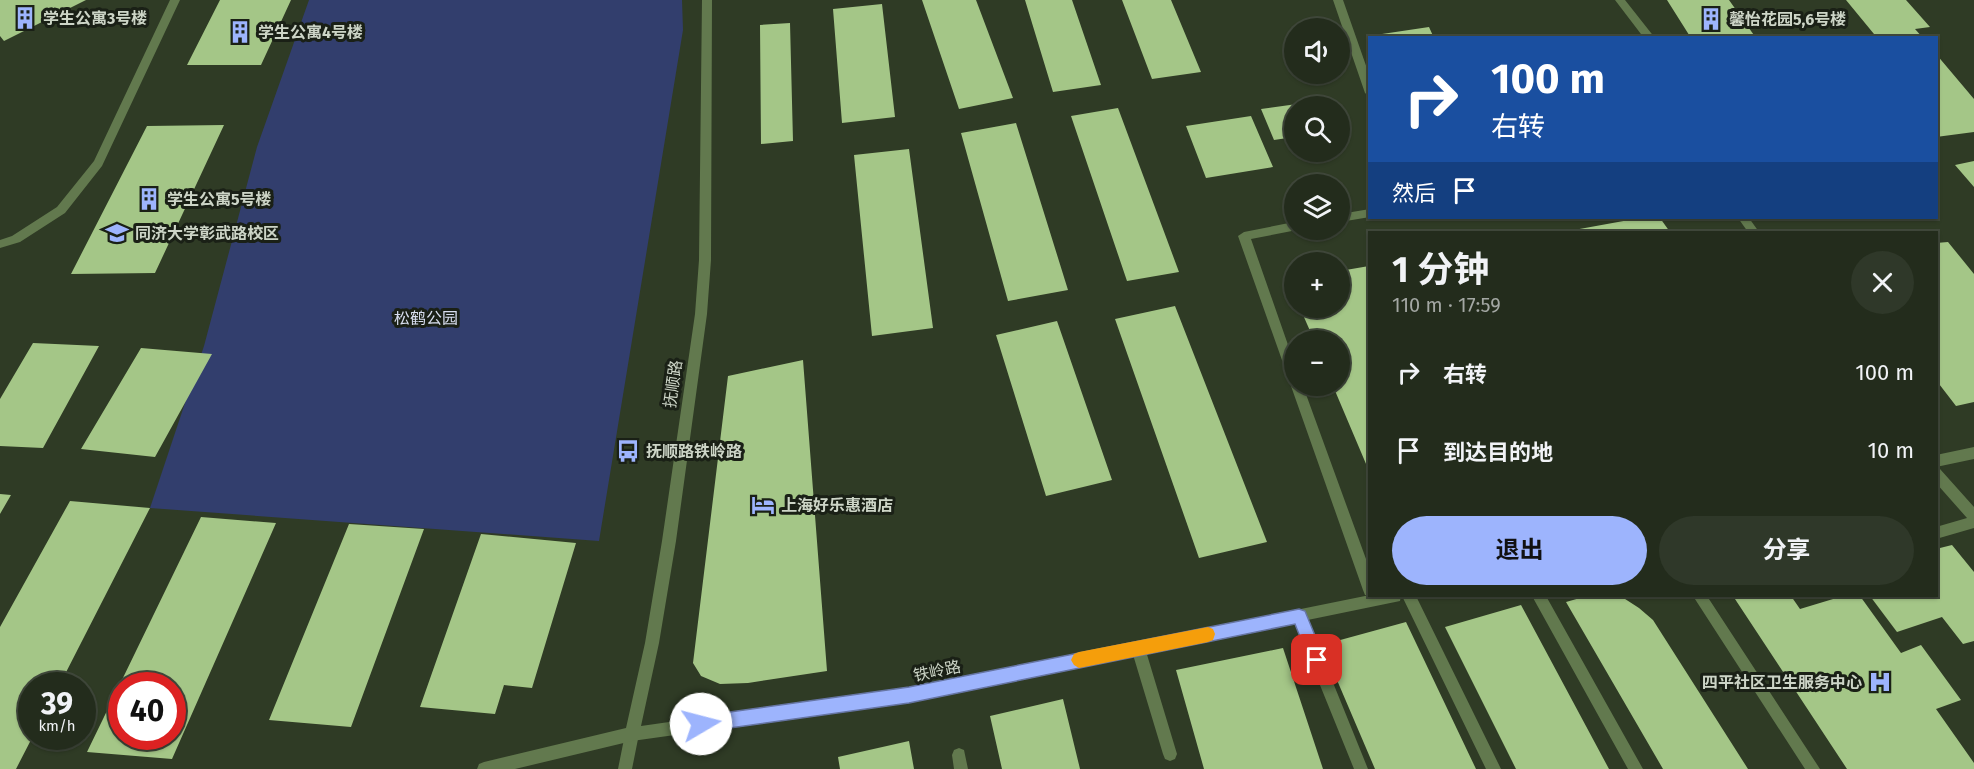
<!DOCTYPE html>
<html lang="zh">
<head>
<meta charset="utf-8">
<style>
  :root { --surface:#232c1c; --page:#2f3829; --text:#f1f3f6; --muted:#a3a7a3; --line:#40483b; --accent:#9db4fd }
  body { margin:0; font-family:"Fira Sans","Noto Sans SC",sans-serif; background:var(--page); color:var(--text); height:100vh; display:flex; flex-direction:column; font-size:22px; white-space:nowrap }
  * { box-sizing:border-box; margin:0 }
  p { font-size:20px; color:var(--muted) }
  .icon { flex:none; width:33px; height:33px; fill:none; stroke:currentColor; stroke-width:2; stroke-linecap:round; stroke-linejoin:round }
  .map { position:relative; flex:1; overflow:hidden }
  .side { position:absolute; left:1368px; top:231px; width:570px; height:366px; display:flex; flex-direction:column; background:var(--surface); border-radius:0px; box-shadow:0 2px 4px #0004,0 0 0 2px var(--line) }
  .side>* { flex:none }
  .top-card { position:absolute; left:1368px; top:36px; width:570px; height:183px; border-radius:0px; box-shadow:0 2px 4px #0004,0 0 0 2px var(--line); background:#1a4fa0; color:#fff; overflow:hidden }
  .buttons { position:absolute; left:1284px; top:18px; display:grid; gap:12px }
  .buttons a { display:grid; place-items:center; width:66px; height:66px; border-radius:50%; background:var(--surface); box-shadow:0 2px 4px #0004,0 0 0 2px var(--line); font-size:30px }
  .speed { position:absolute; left:18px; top:672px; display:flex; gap:12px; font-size:30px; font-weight:700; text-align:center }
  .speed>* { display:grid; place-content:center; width:78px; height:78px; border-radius:50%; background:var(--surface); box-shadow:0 2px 4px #0004,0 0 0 2px var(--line); line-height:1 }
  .speed small { font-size:15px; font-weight:400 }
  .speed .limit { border:9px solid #d22; background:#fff; color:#111 }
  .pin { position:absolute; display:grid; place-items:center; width:51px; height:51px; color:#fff; margin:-26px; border-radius:12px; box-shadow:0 3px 9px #0006 }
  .me { position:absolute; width:66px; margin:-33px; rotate:82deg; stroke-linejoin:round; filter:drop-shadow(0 0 4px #0008) }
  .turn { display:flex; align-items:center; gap:21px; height:126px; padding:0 24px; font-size:27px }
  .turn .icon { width:78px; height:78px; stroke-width:2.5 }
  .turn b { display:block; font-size:42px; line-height:51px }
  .then { display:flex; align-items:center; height:57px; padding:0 24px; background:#0003; gap:12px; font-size:22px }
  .round { display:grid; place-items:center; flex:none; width:63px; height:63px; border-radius:32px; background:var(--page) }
  .headline { display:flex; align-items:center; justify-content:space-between; height:102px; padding:0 24px }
  h1 { font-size:36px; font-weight:700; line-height:45px }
  .action { display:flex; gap:12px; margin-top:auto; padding:12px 24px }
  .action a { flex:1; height:69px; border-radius:36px; background:var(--accent); color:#111; font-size:24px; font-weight:700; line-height:69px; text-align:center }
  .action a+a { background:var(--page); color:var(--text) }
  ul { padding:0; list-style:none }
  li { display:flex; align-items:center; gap:18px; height:78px; padding:0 24px }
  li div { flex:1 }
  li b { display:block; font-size:22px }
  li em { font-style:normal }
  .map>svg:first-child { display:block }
  .green { fill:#323e6d }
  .building { fill:#a4c687; fill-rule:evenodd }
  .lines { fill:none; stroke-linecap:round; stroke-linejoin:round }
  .service { fill:#62794e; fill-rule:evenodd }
  .minor { fill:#62794e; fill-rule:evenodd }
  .tertiary { fill:#62794e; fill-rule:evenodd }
  .route { fill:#9db4fd; stroke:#6675a4; stroke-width:1.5 }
  .slow { fill:#f59e0b }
  .labels { text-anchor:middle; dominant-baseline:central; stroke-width:6; stroke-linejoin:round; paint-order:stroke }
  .poi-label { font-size:16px; font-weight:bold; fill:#cdd5c7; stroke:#1a2016; text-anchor:start }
  .park-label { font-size:16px; fill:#d8deef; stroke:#1a2016 }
  .street-label { font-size:16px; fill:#cdd5c7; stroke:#1a2016 }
</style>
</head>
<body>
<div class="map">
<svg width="1974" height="769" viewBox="0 0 1974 769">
  <rect width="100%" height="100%" fill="#2f3b25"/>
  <path class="green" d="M309,0H682L683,30L599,541L150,508L204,346L257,147Z"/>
  <path class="building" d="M0,0H86L4,41L0,36Z
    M220,0H291L261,65H187Z
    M922,0H976L1013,98L959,109Z
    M1025,0H1072L1101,85L1053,92Z
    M1122,0H1171L1201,72L1152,79Z
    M1667,0H1729L1756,38H1691Z
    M1846,0H1906L1930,27L1915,29L1923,38H1856L1874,34Z
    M882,4L895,117L842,123L833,9Z
    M790,23L793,141L761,144L760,25Z
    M1429,27L1434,38H1383L1382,34Z
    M1936,54L1974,99V132L1936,137Z
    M1297,104L1298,106H1294V137L1274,140L1261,109Z
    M1118,108L1179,272L1127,281L1071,116Z
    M1251,116L1273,167L1206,178L1186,126Z
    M1016,123L1068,290L1008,301L961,133Z
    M224,125L155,273L71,274L147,126Z
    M909,149L933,328L872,336L854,155Z
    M1974,161V187L1955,165Z
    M1640,218H1660L1670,232H1563Z
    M1948,242L1974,274V402L1956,406L1936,380V243Z
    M1369,266V471L1333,386H1340V340H1314L1300,308H1340V271Z
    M1175,306L1267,542L1199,558L1115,319Z
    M1057,321L1112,480L1046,496L996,335Z
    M33,343L99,346L43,448L0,446V399Z
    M141,348L212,354L155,457L81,449Z
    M803,360L827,671L748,683L720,684L701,676L693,663L728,376Z
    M0,494L11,495L0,514Z
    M70,501L150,508L59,686H32L33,736L16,769H0V627Z
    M201,517L276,523L172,759L87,752ZM122,686H172V736H122Z
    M349,524L424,529L351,727L269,720Z
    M481,534L576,543L532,688L504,685L495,714L420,707Z
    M1952,545L1974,572V641L1963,644L1942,617L1897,632L1870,596H1936V549Z
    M1587,596L1622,597L1639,608L1653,620L1748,769H1663L1566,602Z
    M1733,596H1791L1800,609L1843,596H1860L1901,653L1921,645L1961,700L1936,709L1974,763V769H1847Z
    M1521,605L1609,769H1516L1445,627Z
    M1406,622L1476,769H1375L1322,645Z
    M1283,648L1323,769H1204L1176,670Z
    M1063,699L1080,769H1002L990,716Z
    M909,741L914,769H840L838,757Z"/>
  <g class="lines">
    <path class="service" d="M170,0H180L102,166L65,213L20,242L0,248V240L12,236L57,207L94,161Z
      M1936,467L1940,469L1974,507V528L1936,539V527L1967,518L1936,483Z
      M1402,596H1416L1501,769H1486Z
      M1532,596H1546L1643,769H1628Z
      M1299,609L1304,611L1368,769H1354L1292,616L1294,611Z
      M1138,641L1143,643L1145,648L1177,754L1175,759L1170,761L1165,759L1163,754L1131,648L1133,643Z
      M959,748L964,750L968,769H954L952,755L954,750Z"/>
    <path class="minor" d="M1333,0H1343L1370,77V97L1365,93Z
      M1615,0H1625L1655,38H1644Z
      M1370,209V217L1340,222V214Z
      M1738,218H1749L1759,232H1748Z
      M1294,222V230H1297L1251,239L1294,362V386H1303L1370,570V596H1372H1370L1365,595L1363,590L1291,386L1294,382L1290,381L1288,377L1238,236L1244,232Z
      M1693,596H1707L1820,769H1805Z
      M632,727L637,729L639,734L632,769H618L625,734L627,729Z"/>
    <path class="tertiary" d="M702,0H712L711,260L707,314L676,541L659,643L641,726L909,688L1370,595L1401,596L1400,601L909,702L632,741L515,769H477L479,764L484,762L626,728L645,643L662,541L695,314L699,260Z
      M1974,447V459L1936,467V455Z"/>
  </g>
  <path class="route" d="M1299,609L1305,611L1325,660L1322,665L1317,668L1311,665L1295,624L909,703L701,732L695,730L693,724L695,718L701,716L909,687Z"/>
  <path class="slow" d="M1208,627L1213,629L1215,634L1213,640L1208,642L1079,668L1074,665L1071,660L1074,654L1079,652Z"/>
  <defs>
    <g id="building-bare" transform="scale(1.8)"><path d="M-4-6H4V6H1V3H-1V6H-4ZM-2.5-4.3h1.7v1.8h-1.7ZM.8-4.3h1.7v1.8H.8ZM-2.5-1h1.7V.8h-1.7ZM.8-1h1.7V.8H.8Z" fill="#9db4fd" stroke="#1a2016" stroke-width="2.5" paint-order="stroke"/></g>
    <g id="university-bare" transform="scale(1.8)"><path d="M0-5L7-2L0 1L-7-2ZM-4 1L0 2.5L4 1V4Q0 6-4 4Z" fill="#9db4fd" stroke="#1a2016" stroke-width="2.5" paint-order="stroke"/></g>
    <g id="bus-bare" transform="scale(1.8)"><path d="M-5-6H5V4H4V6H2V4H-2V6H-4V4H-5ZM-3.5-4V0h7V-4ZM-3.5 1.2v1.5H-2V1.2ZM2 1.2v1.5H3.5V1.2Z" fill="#9db4fd" stroke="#1a2016" stroke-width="2.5" paint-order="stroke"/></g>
    <g id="hotel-bare" transform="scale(1.8)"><path d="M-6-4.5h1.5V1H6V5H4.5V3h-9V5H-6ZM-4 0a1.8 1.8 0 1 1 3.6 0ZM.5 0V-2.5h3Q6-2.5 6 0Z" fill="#9db4fd" stroke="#1a2016" stroke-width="2.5" paint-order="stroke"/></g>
    <g id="hospital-bare" transform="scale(1.8)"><path d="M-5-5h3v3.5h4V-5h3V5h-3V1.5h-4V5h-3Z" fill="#9db4fd" stroke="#1a2016" stroke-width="2.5" paint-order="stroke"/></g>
  </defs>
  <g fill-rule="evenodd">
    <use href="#building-bare" x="25" y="18"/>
    <use href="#building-bare" x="1711" y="19"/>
    <use href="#building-bare" x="240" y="32"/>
    <use href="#building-bare" x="149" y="199"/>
    <use href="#university-bare" x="117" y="233"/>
    <use href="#bus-bare" x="628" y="451"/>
    <use href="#hotel-bare" x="763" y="505"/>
    <use href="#hospital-bare" x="1880" y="682"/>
  </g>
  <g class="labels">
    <g class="poi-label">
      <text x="43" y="18">学生公寓3号楼</text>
      <text x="1729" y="19">馨怡花园5,6号楼</text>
      <text x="258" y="32">学生公寓4号楼</text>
      <text x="167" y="199">学生公寓5号楼</text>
      <text x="135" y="233">同济大学彰武路校区</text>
      <text x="646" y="451">抚顺路铁岭路</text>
      <text x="781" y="505">上海好乐惠酒店</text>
      <text x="1862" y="682" text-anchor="end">四平社区卫生服务中心</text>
    </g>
    <g class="park-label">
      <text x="426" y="318">松鹤公园</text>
    </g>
    <g class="street-label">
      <text transform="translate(673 384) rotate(-82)">抚顺路</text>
      <text transform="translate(937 671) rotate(-12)">铁岭路</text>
    </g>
  </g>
</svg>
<div class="buttons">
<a><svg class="icon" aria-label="sound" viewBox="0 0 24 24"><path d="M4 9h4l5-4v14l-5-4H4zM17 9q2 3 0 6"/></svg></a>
<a><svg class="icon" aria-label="search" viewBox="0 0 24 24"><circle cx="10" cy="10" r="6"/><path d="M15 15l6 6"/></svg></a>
<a><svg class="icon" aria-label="layers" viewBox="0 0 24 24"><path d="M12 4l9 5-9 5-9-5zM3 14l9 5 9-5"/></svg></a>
<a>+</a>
<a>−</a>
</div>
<div class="speed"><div>39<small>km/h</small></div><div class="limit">40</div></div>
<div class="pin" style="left:1317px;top:660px;background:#d93025"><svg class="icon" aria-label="arrive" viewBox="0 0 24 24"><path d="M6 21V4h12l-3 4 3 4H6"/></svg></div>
<svg class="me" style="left:701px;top:724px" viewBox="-20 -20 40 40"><circle r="19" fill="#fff"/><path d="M0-13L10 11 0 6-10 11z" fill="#9db4fd"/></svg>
<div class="top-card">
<div class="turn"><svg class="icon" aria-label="right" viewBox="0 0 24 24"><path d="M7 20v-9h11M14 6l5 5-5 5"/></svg><div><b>100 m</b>右转</div></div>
<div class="then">然后<svg class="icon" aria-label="arrive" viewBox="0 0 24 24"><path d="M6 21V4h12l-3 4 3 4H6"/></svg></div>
</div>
<section class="side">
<div class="headline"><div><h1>1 分钟</h1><p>110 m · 17:59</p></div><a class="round"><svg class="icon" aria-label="close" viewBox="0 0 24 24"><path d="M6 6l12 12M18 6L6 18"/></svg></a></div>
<ul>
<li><svg class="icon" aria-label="right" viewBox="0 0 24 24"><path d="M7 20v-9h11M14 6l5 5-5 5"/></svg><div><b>右转</b></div><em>100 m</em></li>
<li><svg class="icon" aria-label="arrive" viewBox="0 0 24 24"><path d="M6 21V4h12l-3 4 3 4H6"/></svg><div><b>到达目的地</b></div><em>10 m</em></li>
</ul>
<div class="action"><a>退出</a><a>分享</a></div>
</section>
</div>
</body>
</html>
